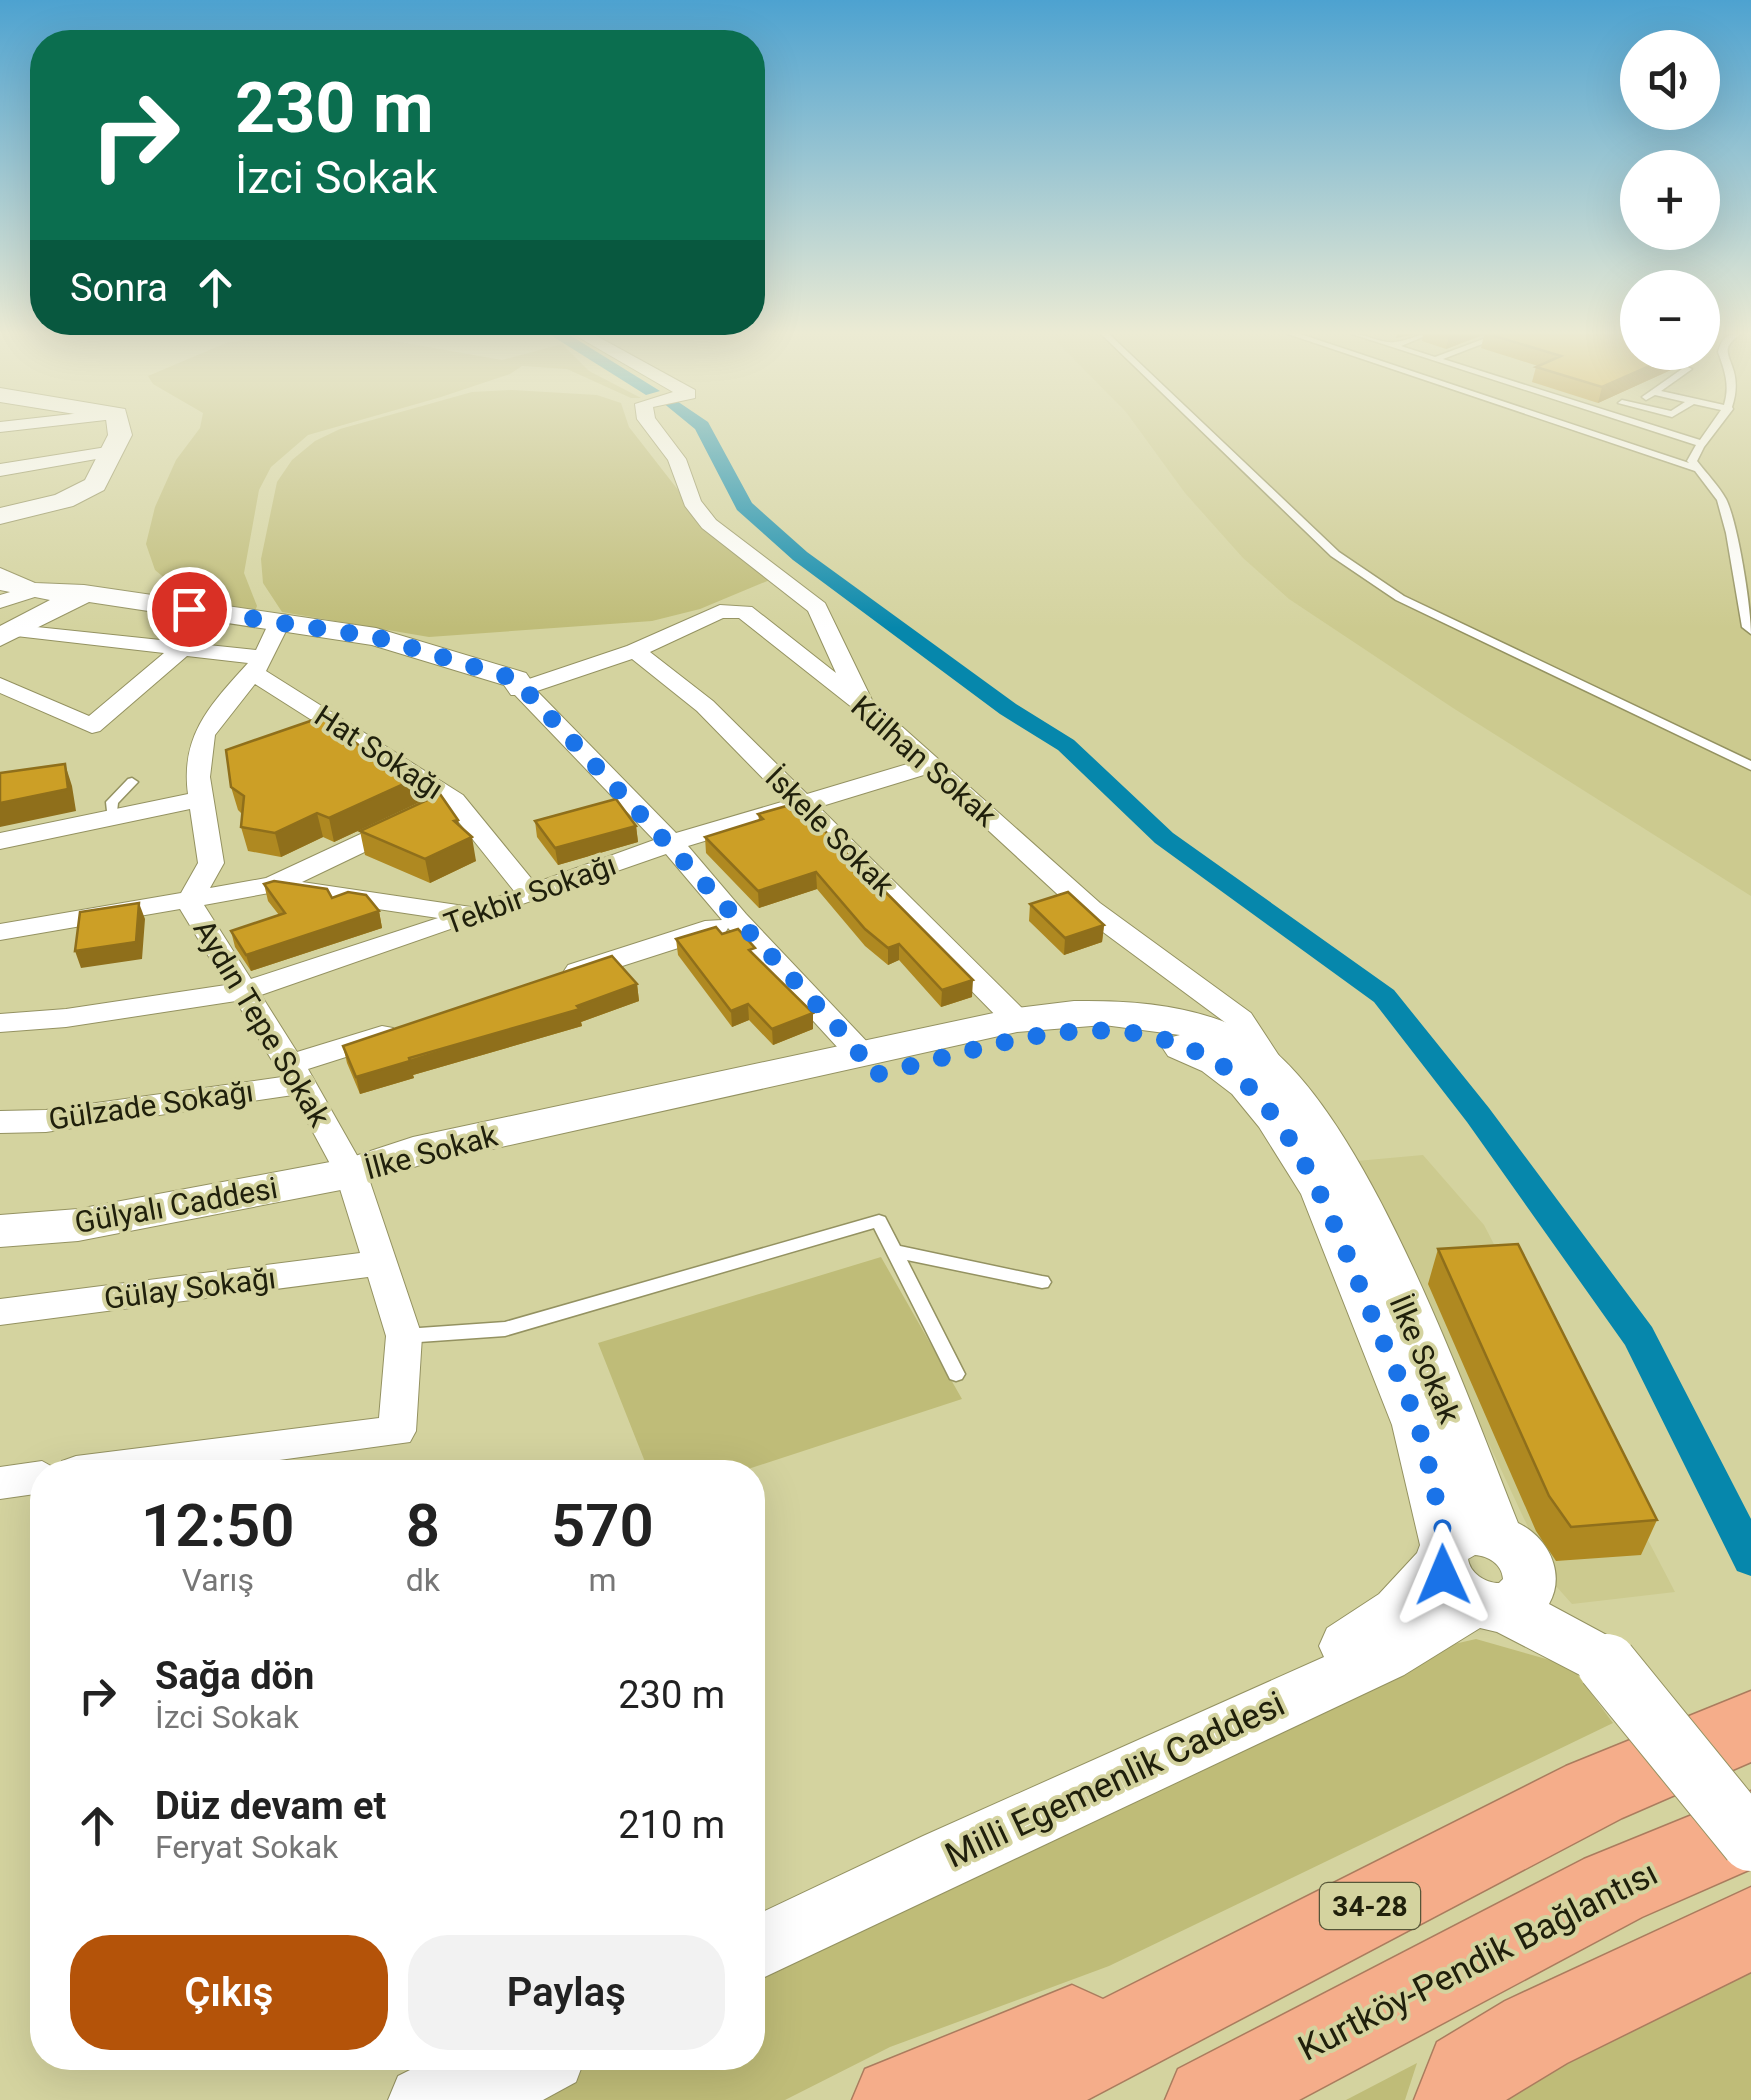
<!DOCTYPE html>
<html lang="tr">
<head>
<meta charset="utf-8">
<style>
  :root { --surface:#fff; --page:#f2f2f2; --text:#222; --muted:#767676; --accent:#b45309 }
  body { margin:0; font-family:Roboto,sans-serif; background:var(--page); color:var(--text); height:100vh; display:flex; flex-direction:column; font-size:38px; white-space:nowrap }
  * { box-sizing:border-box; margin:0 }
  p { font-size:32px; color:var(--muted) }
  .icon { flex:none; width:55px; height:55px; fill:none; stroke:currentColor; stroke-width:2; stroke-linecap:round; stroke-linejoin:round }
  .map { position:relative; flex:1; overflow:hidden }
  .panel { position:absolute; left:30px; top:1460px; width:735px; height:610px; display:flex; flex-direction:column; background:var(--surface); border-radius:40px; box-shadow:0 10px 40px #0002 }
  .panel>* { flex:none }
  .top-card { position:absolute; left:30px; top:30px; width:735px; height:305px; border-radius:40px; box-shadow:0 10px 40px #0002; background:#0b6e4f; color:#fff; overflow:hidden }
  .buttons { position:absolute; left:1620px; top:30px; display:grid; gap:20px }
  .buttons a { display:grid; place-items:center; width:100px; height:100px; border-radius:50%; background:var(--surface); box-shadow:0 10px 40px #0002; font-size:50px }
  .pin { position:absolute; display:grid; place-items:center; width:85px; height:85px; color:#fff; margin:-42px; border:5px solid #fff; border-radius:50%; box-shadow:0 2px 10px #0007 }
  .me { position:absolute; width:110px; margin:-55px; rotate:359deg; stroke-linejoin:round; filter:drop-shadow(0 0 8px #0008) }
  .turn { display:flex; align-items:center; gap:35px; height:210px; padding:0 40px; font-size:45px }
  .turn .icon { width:130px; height:130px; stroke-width:2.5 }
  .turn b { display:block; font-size:70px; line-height:85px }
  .then { display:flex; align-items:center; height:95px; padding:0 40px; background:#0003; gap:20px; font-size:38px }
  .eta { display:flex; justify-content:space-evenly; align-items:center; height:170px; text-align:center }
  .eta b { font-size:60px; font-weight:600; line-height:70px }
  .action { display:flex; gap:20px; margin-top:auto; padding:20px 40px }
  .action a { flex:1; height:115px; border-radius:40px; background:var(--accent); color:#fff; font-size:40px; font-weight:600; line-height:115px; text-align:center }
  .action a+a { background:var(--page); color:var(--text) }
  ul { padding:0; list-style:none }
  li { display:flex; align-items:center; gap:30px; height:130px; padding:0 40px }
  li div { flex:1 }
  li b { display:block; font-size:38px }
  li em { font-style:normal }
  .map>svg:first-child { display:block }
  .built { fill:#ccca8f }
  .green { fill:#bfbc78 }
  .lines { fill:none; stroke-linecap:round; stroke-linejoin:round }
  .canal { fill:#0687ac; fill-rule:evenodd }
  .lane-casing { stroke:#949261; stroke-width:3 }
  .street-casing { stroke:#949261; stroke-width:2 }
  .secondary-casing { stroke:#949261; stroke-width:2 }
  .highway-casing { stroke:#aa7c5e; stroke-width:3 }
  .lane { fill:#fff; fill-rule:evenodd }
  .street { fill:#fff; fill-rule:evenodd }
  .secondary { fill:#fff; fill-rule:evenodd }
  .highway { fill:#f5ad8a; fill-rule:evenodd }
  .secondary-bridge-casing { stroke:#949261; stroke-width:62; stroke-linecap:butt }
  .secondary-bridge { stroke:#fff; stroke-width:60 }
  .wall { fill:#af8921 }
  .shaded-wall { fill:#8f6f1b }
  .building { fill:#cc9f26; stroke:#8f6f1b; stroke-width:2.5 }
  .route { stroke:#1a73e8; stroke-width:18; stroke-dasharray:0 32.4 }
  .labels { text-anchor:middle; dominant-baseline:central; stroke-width:8; stroke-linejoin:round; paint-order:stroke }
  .shield { fill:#d4d39f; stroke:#565638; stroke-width:2.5 }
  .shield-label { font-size:28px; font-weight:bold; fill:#20200c }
  .street-label { font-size:30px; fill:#20200c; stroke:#d4d39f }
  .near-street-label { font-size:35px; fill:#20200c; stroke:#d4d39f }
</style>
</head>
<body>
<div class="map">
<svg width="1751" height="2100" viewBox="0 0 1751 2100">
  <rect width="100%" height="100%" fill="#d4d39f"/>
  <path class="built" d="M1049,334H1637L1638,352H1702L1703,334H1751V896L1453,708L1289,599L1243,558L1185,493L1126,412Z
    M1423,1155L1484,1225L1675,1592L1572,1604L1555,1585L1357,1161Z"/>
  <path class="green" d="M278,334H391L383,339L502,360L562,344L589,371L641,398H631L567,369L522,366L510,374L441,397L308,435L271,467L259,490L244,573L257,606L255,611L193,602L155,570L146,544L155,507L176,460L200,428L203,413L153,384L148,376L226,343Z
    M512,390L597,395L621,403L629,427L682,495L772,579L700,609L652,621L429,637L282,612L263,583L261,559L277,482L292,460L315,441L340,429L472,392Z
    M881,1257L962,1399L739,1472H649L598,1343Z
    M1476,1639L1571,1666L1613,1723L1109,1966L890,2047L785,2100H500L570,2058H752L753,1967L1397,1657Z
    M1751,1959V2100H1497Z
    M1417,2063L1405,2100H1346Z"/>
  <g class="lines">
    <path class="canal" d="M549,334H568L660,391L646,395Z
      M671,397L708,422L752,503L807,552L1016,704L1074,740L1173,833L1394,990L1489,1108L1652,1327L1751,1519V1576L1737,1571L1625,1345L1467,1122L1374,1002L1155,843L1058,750L1000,714L793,560L737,510L695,429L662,402Z"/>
    <g class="lane-casing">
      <path id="lane" d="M1101,334H1109L1339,552L1404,596L1751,761V770L1396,600L1331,556Z
        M1288,334H1300L1689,463L1687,461L1696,445L1352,334C1367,334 1382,344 1395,342C1408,341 1417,334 1430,334L1401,346L1435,357L1497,334H1508L1443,359L1700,440L1721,410L1694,404L1672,417L1618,403L1622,400L1671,411L1685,402L1655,395L1646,400L1642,397L1682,369L1642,352H1654L1692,369L1661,391L1724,405C1730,386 1725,371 1718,352C1722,339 1725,334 1740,334C1721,349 1728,352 1734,372C1737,384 1736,395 1732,407L1733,409L1704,447L1697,461C1706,473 1719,486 1726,499C1738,523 1751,607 1751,634L1742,627L1726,533L1717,500L1695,471Z
        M1702,334H1712L1702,337Z
        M132,778L138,782L118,803L116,820H108L106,802L128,779Z
        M879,1215L885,1217L900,1246L1042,1276L1048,1277L1051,1282L1048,1287L1042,1288L907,1260L965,1374L962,1379L956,1381L950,1379L874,1228L505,1336L405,1343L399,1341L396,1336L399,1331L405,1329L505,1322Z"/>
    </g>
    <g class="street-casing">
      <path id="street" d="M573,334H593L695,390V398L653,407L655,418L686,459L701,501L716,520L825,603L872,700L1100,903L1251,1013L1287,1068L1283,1075H1261L1230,1026L1080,915L927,774L819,807L1027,1013L1032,1020L1027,1027H1007L797,813L688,846L746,914L872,1047L876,1054L872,1061H850L728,928L725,933L588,977H568L564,971L568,965L705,921L722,920L666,854L261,995L297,1052L382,1026L393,1028L397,1035L393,1042L308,1069L367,1173L422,1336L416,1431L410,1442L193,1472H42V1493L0,1499V1467L42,1461L58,1470L62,1461L76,1456L379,1418L386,1336L368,1277L0,1325V1299L360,1253L335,1173L293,1095L46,1132L0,1133V1111L46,1110L282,1077L236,1001L66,1027L0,1032V1014L66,1009L226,985L180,909L0,940V924L181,893L198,863L190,809L0,849V833L188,794C180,735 211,704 248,663L187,656L100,731L92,733L0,693V678L89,716L164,653L16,636L5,629L8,624L256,650L272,616H288L291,621L266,671L463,795L535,883L654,840L514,694L511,689L514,684L627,646L720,605L752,607L836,673L808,611L702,528L685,506L668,460L637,419L635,404L673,392ZM723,618H739L868,720L914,762L807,794L713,701L650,652ZM632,659L697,711L785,801L676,833L537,691ZM255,684L436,799L266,878L210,888L224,863L210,777L215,735ZM450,811L514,891L471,907L302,882ZM280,891L291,896L438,918L251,979L204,905Z
        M117,409L126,414L123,418L0,432V422Z
        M113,446L119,447V455L0,476V464Z
        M34,585L41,587L44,591L41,595L0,608V595Z"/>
    </g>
    <g class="secondary-casing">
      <path id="secondary" d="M0,388L125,409L132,435L104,490L73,506L0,524V508L55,495L85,480L108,435L106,419L0,402Z
        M0,568L35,583L84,585L376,628L526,673L537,689L533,695H511L504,685L372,645L89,602L0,646V626L50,600L0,590Z
        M1074,1001C1135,1000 1205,1005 1258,1039C1366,1110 1469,1400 1518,1523C1549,1538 1566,1574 1549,1604L1627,1646L1635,1664L1627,1682L1607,1689L1497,1632L1480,1628L1404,1675L752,1983V1917L923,1836L1324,1657L1319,1646L1327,1628L1379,1594L1417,1553L1420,1545L1392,1425L1301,1194L1259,1127L1232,1094L1202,1071L1168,1056L1162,1047L1168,1038L1180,1035L1104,1025L1017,1032L420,1165L351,1188L78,1241L0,1247V1215L78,1209L346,1159L413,1137L1017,1008ZM1475,1555C1488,1556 1502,1564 1503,1579L1499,1583C1485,1583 1470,1573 1468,1559Z
        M434,2058H585L576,2082L543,2100H388L398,2076Z"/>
    </g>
    <g class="highway-casing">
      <path id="highway" d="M1751,1691V1762L1622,1818L1087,2100H852L865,2069L1072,1985L1103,1999L1566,1766Z
        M1751,1791V1869L1642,1917L1299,2100H1165L1178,2069L1584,1859Z
        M1751,1887V1972L1567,2063L1506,2100H1414L1437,2042L1505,2001Z"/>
    </g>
    <use href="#lane" class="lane"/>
    <use href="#street" class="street"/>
    <use href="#secondary" class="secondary"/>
    <use href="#highway" class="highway"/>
    <g class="secondary-bridge-casing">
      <path id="secondary-bridge" d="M1607,1664L1751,1841"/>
    </g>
    <use href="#secondary-bridge" class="secondary-bridge"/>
  </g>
  <path class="wall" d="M1423,334H1625L1673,369L1598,403L1532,382L1536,367L1538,366L1481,348L1484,335L1446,349L1422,341Z
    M385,765L417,778L422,801L334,842L323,837L281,857L248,851L241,827L242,814L238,810L231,787Z
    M758,814L972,997L941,1007L899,960L888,965L865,946L817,889L759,908L706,853L705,837L759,820Z
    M458,820L459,826L476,861L430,883L365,855L360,831Z
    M535,821L636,826L638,842L558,865L537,837Z
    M264,884L332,898L379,911L382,928L251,971L235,947L231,931L279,915L268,901Z
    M1030,904L1104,925L1102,942L1064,955L1029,921Z
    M722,934L755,956L813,1013V1029L773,1045L749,1020L732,1027L678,955L676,939Z
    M637,984L639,1001L581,1022L582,1026L413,1075L414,1078L360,1094L347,1063L343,1046Z
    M1438,1249L1657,1520L1641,1555L1556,1561L1536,1531L1428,1284Z"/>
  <path class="shaded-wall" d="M1397,334H1417L1396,338Z
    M1449,334H1484L1446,349Z
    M1677,354L1673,369L1598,403L1602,387Z
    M65,764L72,786L76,811L0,827V803Z
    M417,778L422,801L334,842L329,818Z
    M317,813L323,837L281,857L275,833Z
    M458,820L462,842L472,837L476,861L430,883L425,859L454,821Z
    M636,826L638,842L558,865L555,848Z
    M816,872L817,889L759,908L758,891Z
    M139,903L145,919L142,959L81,968L75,951Z
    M379,911L382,928L251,971L246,955Z
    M1104,925L1102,942L1064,955L1065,938Z
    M899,944V960L888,965V948Z
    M973,980L972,997L941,1007L942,990Z
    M637,984L639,1001L581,1022L582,1026L413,1075L414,1078L360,1094L356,1077L577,1006Z
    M748,1004L749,1020L732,1027L731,1011Z
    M813,1013V1029L773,1045L772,1029Z"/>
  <path class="building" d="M1488,334H1625L1638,338V352L1677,354L1602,387L1536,367L1561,356Z
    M322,717L385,765L391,763L417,778L329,818L317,813L275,833L241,827L244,796L231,787L226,750Z
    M65,764L68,789L0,803V773Z
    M440,794L458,820L454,821L472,837L425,859L360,831Z
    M616,799L636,826L555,848L535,821Z
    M797,803L973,980L942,990L899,944L888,948L865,929L816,872L758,891L705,837L763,819L758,814Z
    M274,881L327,889L332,898L348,892L366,895L379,911L246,955L231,931L285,913L264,884Z
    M1068,892L1104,925L1065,938L1030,904Z
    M139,903L136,942L75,951L80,912Z
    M716,927L722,934L738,929L755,948L749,950L813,1013L772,1029L748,1004L731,1011L676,939Z
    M612,956L637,984L577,1006L580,1009L409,1058L410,1061L356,1077L343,1046Z
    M1518,1244L1657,1520L1571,1527L1549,1496L1438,1249Z"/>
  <linearGradient id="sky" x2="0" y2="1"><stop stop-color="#4da2d0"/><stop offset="0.53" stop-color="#ecebd4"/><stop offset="1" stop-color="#ecebd4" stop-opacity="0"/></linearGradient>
  <rect width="1751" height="628" fill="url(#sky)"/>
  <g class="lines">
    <path class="route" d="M189,609L376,637L515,679L853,1044L873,1075C957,1057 1046,1021 1134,1033C1172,1038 1222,1059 1249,1087C1309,1150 1338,1234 1371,1313C1386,1350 1405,1387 1418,1425C1430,1463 1436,1504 1446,1543L1441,1553L1443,1575"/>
  </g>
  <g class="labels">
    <rect class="shield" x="1320" y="1883" width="100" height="46" rx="8"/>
    <g class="shield-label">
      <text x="1370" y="1906">34-28</text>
    </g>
    <g class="street-label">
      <text transform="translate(379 752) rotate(33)">Hat Sokağı</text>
      <text transform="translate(924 761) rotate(41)">Külhan Sokak</text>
      <text transform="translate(830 831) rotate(45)">İskele Sokak</text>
      <text transform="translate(530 894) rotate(-20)">Tekbir Sokağı</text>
      <text transform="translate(262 1023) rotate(59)">Aydın Tepe Sokak</text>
      <text transform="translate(151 1105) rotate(-8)">Gülzade Sokağı</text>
      <text transform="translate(431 1152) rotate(-15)">İlke Sokak</text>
      <text transform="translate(176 1205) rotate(-10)">Gülyalı Caddesi</text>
      <text transform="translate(190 1288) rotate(-7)">Gülay Sokağı</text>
      <text transform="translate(1425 1359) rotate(67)">İlke Sokak</text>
    </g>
    <g class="near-street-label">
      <text transform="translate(1115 1780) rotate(-25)">Milli Egemenlik Caddesi</text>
      <text transform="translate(1478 1961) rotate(-27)">Kurtköy-Pendik Bağlantısı</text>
    </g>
  </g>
</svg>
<div class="buttons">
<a><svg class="icon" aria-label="sound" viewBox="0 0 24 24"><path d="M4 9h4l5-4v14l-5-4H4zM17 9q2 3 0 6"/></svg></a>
<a>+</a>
<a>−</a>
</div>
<div class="pin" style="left:189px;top:609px;background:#d93025"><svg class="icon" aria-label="arrive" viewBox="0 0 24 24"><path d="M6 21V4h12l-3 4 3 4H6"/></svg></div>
<svg class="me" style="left:1443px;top:1575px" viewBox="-20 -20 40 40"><path d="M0-17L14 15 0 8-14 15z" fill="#1a73e8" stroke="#fff" stroke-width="4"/></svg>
<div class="top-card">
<div class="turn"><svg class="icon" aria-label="right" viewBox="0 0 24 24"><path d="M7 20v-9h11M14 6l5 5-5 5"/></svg><div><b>230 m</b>İzci Sokak</div></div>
<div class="then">Sonra<svg class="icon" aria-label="ahead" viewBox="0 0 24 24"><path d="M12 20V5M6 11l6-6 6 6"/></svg></div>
</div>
<section class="panel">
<div class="eta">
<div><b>12:50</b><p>Varış</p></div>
<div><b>8</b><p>dk</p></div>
<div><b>570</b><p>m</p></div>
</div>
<ul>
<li><svg class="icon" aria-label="right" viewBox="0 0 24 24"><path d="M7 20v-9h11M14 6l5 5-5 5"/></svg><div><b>Sağa dön</b><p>İzci Sokak</p></div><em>230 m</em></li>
<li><svg class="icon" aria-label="ahead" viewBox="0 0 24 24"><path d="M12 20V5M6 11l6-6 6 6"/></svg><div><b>Düz devam et</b><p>Feryat Sokak</p></div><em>210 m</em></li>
</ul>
<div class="action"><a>Çıkış</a><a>Paylaş</a></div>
</section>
</div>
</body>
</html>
